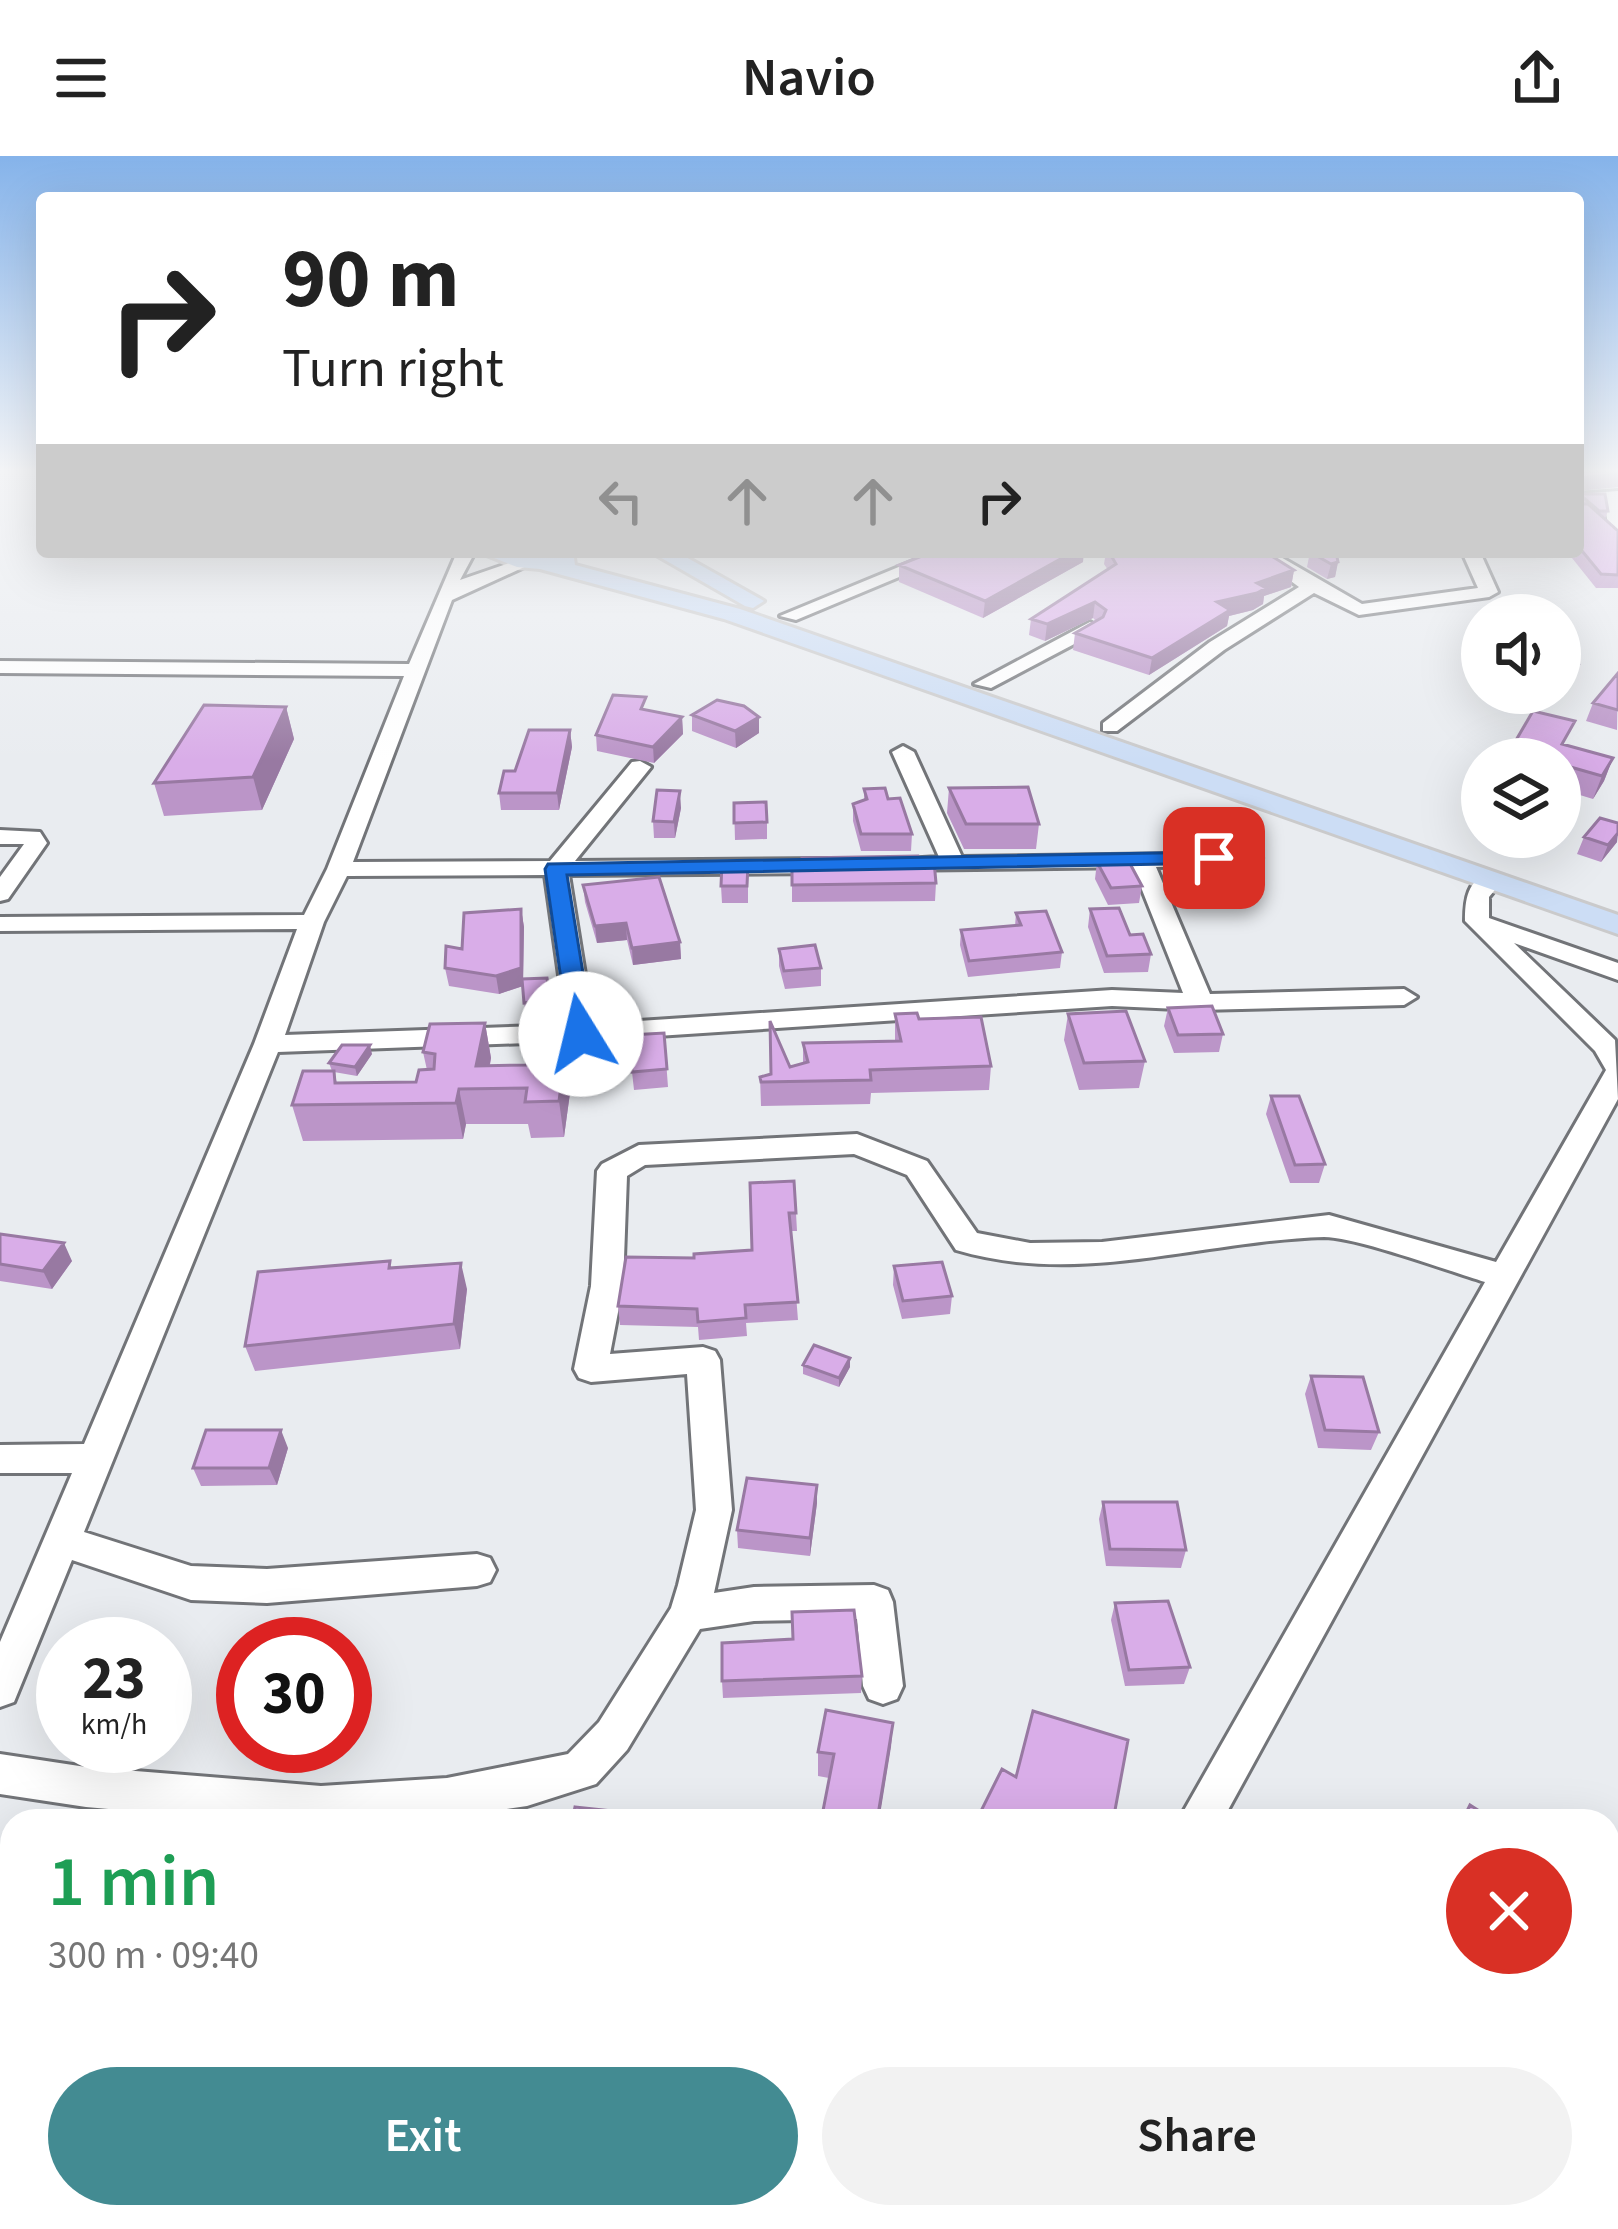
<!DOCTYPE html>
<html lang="en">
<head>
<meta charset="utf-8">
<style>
  :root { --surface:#fff; --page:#f2f2f2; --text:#222; --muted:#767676; --accent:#438b92 }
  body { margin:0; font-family:"Source Sans 3",sans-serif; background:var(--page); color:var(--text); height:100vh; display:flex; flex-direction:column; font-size:45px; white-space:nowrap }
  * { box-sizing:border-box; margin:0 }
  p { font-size:39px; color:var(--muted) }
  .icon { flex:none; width:66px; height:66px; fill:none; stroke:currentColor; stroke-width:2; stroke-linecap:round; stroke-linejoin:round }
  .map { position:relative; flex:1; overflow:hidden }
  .sheet { position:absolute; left:0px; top:1653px; width:1620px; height:420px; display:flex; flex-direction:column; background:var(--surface); border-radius:36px 36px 0 0; box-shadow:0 12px 48px #0002 }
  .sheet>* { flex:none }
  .guide { position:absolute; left:36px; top:36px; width:1548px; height:366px; border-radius:12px; box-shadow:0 12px 48px #0002; background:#fff; color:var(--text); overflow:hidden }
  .fabs { position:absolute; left:1461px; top:438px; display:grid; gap:24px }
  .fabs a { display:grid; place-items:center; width:120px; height:120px; border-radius:50%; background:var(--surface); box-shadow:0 12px 48px #0002; font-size:60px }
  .speed { position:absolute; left:36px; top:1461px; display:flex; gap:24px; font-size:60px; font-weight:700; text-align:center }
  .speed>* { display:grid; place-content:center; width:156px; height:156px; border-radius:50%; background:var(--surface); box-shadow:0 12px 48px #0002; line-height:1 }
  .speed small { font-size:30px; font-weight:400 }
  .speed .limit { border:18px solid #d22; background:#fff; color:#111 }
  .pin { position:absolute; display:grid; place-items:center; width:102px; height:102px; color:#fff; margin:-51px; border-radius:24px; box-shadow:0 6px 18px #0006 }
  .me { position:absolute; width:132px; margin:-66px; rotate:351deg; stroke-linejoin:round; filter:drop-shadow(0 0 9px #0008) }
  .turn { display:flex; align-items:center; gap:42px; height:252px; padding:0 48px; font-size:54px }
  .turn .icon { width:156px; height:156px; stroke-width:2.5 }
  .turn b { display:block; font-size:84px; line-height:102px }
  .lanes { display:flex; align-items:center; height:114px; padding:0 48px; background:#0003; justify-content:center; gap:60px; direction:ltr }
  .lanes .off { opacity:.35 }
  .round { display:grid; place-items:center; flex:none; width:126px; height:126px; border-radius:63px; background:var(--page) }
  .summary { display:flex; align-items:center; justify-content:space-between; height:204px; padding:0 48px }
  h1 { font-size:72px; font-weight:600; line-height:90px; color:#1e9e55 }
  .cta { display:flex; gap:24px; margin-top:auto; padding:24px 48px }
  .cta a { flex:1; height:138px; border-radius:72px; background:var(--accent); color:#fff; font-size:48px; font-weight:600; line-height:138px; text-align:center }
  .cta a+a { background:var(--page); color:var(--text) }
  header { display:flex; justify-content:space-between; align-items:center; height:156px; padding:0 48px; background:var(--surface); font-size:54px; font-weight:600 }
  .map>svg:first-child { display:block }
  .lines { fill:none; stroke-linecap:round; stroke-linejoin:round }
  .minor-casing { stroke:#727478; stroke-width:6 }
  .major-casing { stroke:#cacacb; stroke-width:6 }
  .minor { fill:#fff; fill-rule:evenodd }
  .major { fill:#ccddf5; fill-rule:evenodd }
  .wall { fill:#bb95c8 }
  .shaded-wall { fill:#9879a2 }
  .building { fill:#d9ade8; stroke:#9879a2; stroke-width:3 }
  .route { fill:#1a73e8; stroke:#114b97; stroke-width:3 }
</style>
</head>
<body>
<header><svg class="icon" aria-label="menu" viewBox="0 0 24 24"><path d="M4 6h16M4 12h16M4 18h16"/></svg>Navio<svg class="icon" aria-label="share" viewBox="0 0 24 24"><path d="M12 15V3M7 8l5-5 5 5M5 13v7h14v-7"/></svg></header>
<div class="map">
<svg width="1618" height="2073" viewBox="0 0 1618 2073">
  <rect width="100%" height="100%" fill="#e9ecf0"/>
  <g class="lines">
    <g class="minor-casing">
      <path id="minor" d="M1618,335V384L1610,379L1604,346L1578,348V338Z
        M457,396H475L460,424L524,402L533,407L452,444L353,706L550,705L632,606L640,605L651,611L575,705L831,703L843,710L831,717L569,719L593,868L1112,834L1183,837L1133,711L889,714V704L939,701L892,596L903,590L914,596L962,701L1258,697L1262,702L1250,709L1156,711L1210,838L1404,833L1417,841L1404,849L1200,854L1112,850L581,885L278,896L84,1376L191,1410L267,1413L477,1398L490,1402L496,1414L490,1426L477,1430L267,1447L191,1444L72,1404L14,1546L0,1551V1486L72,1317H0V1289L84,1288L254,888L297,773L0,775V761L304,759L327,713L404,520L0,517V505L409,508ZM545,719L566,869L285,879L324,766L347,720Z
        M935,396H959L796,464L780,460Z
        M1251,396H1272L1362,448L1478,432L1462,396H1480L1498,436L1489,441L1359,459L1314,437L1224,494L1117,575H1103V567L1210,486L1299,431Z
        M1090,466L1099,472L1097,476L991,532L974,528Z
        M0,674L40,676L47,687L8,743L0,745V721L24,688H0Z
        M1491,717L1503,724L1489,741V762L1618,807V824L1514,787L1615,884L1618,943L1222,1665H1178L1485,1126C1449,1115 1356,1081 1324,1081C1200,1085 1080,1131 956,1094L907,1019L854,998L645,1009L627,1020L623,1130L610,1198L703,1191L715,1195L720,1204L732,1354L714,1437L754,1431L874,1429L888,1434L893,1446L903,1530L897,1543L883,1548L869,1543L863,1530L857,1463L754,1465L700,1473L627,1594L596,1628L527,1650L425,1665H243L86,1651L0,1638V1598L86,1611L321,1630L447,1622L568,1598L599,1566L671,1452L678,1429L696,1354L687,1218L591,1226L579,1222L574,1213L591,1130L597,1015L602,1008L639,989L857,978L927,1005L977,1077L1030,1087L1102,1086L1329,1059L1496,1106L1606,914L1595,895L1465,765C1465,744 1467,723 1491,717Z
        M971,2061H1021L1016,2073H966Z"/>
    </g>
    <g class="major-casing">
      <path id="major" d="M479,396L567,400L574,402L575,409L740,453L1618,759V778L724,463L540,413L517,411Z
        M651,396H677L764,445L753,452L745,450Z"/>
    </g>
    <use href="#minor" class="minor"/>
    <use href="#major" class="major"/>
  </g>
  <path class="wall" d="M1578,315H1618V331L1579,334V338L1608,355L1605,363L1618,375V432H1596L1568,397L1526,398L1525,396H1578Z
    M1106,396H1265L1294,414L1291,431L1264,440L1263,448L1253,454L1229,460L1227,470L1149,519L1073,494L1075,477L1096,465L1093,462L1045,485L1029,479L1031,463L1108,414L1104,408Z
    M1310,396L1338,406L1335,421L1327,423L1307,411Z
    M1083,406L983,462L899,426V409Z
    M1618,517L1617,574L1586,565L1593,547Z
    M286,551L294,583L262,654L164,660L154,627Z
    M692,559L759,577L736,592L692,575Z
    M682,561L683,578L654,607L597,595L596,579Z
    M570,574L572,591L559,654H501L499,637L515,615Z
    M1566,589L1613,602L1604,625L1593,643L1560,633V603Z
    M949,632L1039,668L1036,693H964L947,657Z
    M864,633L888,643L912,678L911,695H861L853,665V648L864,644Z
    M734,647L767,666V683L735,684Z
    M681,652L675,682H654L653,665Z
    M1584,681L1617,686L1601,706L1577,698Z
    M920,705L936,727L935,745L792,746V706Z
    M1097,706L1142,730L1139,747L1108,749L1095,723Z
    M748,707V747H722L721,730Z
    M583,729L680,786L681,803L633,809L627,784L597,787L585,746Z
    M521,753L524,771L523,823L547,822L551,853L525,856L523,830L499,838L449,830L445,812L462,793Z
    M1090,753L1130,779L1151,798L1148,816L1104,817L1088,771Z
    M1016,757L1062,796L1060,812L968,821L960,789L961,774L1015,770Z
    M779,793L821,812V830L785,833L779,810Z
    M1168,852L1223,878L1219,896L1174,897L1164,870Z
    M895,858L919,863L991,910L989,934L871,937L870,948L761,950L760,921L803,907V887L895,885Z
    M1068,858L1145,905L1139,932L1079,934L1064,884Z
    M485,867L491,902L490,909H527L575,900L564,981L531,982L528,968H466L463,983L303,985L292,949L332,915L329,907L372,898L357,920L334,916L337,927L416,926L427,914L423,896Z
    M664,877L668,931L634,934L632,916Z
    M1271,940L1325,1008L1319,1027H1290L1266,958Z
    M750,1027L796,1057L797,1075H791L798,1164L746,1167L747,1180L699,1184L698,1171L620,1169L618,1150L694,1102L752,1094Z
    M0,1078L72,1105L52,1133L0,1125Z
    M894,1110L952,1140L950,1158L902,1163L893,1129Z
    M392,1111L467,1133L460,1193L255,1215L245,1190Z
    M803,1209L850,1211L839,1231L803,1218Z
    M1311,1220L1379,1276L1371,1294L1318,1292L1305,1238Z
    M288,1292L277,1329L201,1330L193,1312Z
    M817,1329V1347L810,1400L738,1392L737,1374Z
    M1103,1346L1186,1394L1181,1412L1106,1410L1099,1363Z
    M1115,1447L1190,1511L1184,1528L1125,1530L1111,1464Z
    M793,1483L862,1520L861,1537L723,1542L722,1525Z
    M891,1591L829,1622L818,1620V1596Z
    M844,2061H919L917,2072L844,2065Z"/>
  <path class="shaded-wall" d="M1618,318V331L1578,335L1579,322Z
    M1073,396H1084L1083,406L983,462L985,445Z
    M1338,406L1335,421L1327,423L1331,408Z
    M1294,414L1291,431L1264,440L1263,448L1253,454L1229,460L1227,470L1149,519L1152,502L1217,446L1257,427Z
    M1095,446L1093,462L1045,485L1047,468Z
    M1577,508L1572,523L1560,528V514Z
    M286,551L294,583L262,654L253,621Z
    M682,561L683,578L654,607L653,591Z
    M759,561V577L736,592L735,575Z
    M570,574L572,591L559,654L557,637Z
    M1613,602L1604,625L1593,643L1602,620Z
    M680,635L681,652L675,682L674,666Z
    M1618,677L1617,686L1601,706L1608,689Z
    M521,753L524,771L523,830L499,838L496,820Z
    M626,767L627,784L597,787L595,770Z
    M680,786L681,803L633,809L632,792Z
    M570,865L575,900L564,981L559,945Z
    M485,867L491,902L485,932L476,910Z
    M370,889L372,898L357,920L355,911Z
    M459,933L466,968L463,983L456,947Z
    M64,1087L72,1105L52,1133L43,1115Z
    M461,1107L467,1133L460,1193L454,1168Z
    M850,1202V1211L839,1231V1222Z
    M281,1274L288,1292L277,1329L269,1312Z
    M817,1329V1347L810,1400V1382Z
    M893,1567L891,1591L879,1665H877Z
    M260,2061H277L274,2073H257Z"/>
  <path class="building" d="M1578,315H1618V318L1579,322V338H1605L1608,355H1599L1578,337Z
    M1578,348H1588L1618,375V419L1601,418L1578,390Z
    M932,396H1073L985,445L899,409Z
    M1109,396H1265L1294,414L1257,427L1266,432L1257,437L1217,446L1230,454L1152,502L1075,477L1103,461L1106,454L1095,446L1047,468L1031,463L1116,408Z
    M1310,396H1336L1338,406L1331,408Z
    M1560,500L1577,508L1560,514Z
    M1618,517V554L1593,547Z
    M613,539L646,541L641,553L682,561L653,591L596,579Z
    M717,544L744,550L759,561L735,575L692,559Z
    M204,549L286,551L253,621L154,627Z
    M1533,555L1575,565L1562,588L1613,602L1602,620L1560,608V603H1505Z
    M529,574H570L557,637H499L504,615H515Z
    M1028,631L1039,668H966L949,632Z
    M885,632L888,643L900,642L912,678H861L853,648L867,643L864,633Z
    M657,634L680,635L674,666L653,665Z
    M766,646L767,666L734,667V647Z
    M1600,662L1618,667V677L1608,689L1584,681Z
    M918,700L920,705H934L936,727L792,729V706H802V702Z
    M1128,704L1142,730L1111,732L1097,706Z
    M722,707H748L747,730H721Z
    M659,721L680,786L632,792L626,767L595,770L583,729Z
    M1119,752L1130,779L1143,778L1151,798L1107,800L1090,753Z
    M521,753V812L496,820L445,812L446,790L462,793L464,757Z
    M1046,755L1062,796L969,805L961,774L1021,769L1016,757Z
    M815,789L821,812L784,815L779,793Z
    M547,822L550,844L524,847L522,823Z
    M1212,850L1223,878L1178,879L1168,852Z
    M1126,855L1145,905L1084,907L1068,858Z
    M917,857L919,863L981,861L991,910L870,914L871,924L761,926L760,921L771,918L770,865L790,911L808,906L803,887L901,885L895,858Z
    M534,865H570L559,945L525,946L527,932L459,933L456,947L292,949L303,915H334L335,927L416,926L419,914L434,913L435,898L423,896L430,868L485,867L476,910L527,909Z
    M664,877L667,913L632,916L630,879Z
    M342,889H370L355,911L329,907Z
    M1271,940H1299L1325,1008L1295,1009Z
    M794,1025L796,1057H789L798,1146L745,1149L746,1162L698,1166L697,1153L618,1150L626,1101L694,1102V1098L752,1094L750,1027Z
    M0,1078L64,1087L43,1115L0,1108Z
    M390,1105L389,1112L461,1107L454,1168L245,1190L258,1116Z
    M942,1106L952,1140L903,1145L894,1110Z
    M814,1189L850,1202L839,1222L803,1209Z
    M1311,1220L1363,1221L1379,1276L1325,1274Z
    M206,1274H281L269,1312H193Z
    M747,1322L817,1329L810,1382L737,1374Z
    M1103,1346H1177L1186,1394L1110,1393Z
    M1168,1445L1190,1511L1129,1514L1115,1447Z
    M854,1454L862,1520L722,1525V1487L793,1483L792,1456Z
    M826,1554L893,1567L877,1665H821L834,1598L818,1596Z
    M1033,1555L1128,1584L1113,1665H976L1002,1613L1016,1621Z
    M1470,1649L1495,1665H1462Z
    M575,1651L632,1657L631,1665H572Z
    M451,1659L474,1665H449Z
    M19,2061H260L257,2073H15Z"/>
  <linearGradient id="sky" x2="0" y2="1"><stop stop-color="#85b3ea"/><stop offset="0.52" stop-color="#f5f6f8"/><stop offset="1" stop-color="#f5f6f8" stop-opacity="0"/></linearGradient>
  <rect width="1618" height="605" fill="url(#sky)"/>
  <path class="route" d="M1214,696L1221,698V707L567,719L593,878L581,885L569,878L545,713L548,708Z"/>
</svg>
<div class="fabs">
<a><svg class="icon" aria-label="sound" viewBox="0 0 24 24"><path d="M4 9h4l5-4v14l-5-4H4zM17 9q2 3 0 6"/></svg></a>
<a><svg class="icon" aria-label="layers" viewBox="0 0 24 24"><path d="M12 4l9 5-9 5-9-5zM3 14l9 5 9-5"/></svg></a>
</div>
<div class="speed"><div>23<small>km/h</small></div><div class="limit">30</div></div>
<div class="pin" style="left:1214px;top:702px;background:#d93025"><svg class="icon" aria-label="arrive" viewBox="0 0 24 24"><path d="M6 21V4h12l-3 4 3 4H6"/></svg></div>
<svg class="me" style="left:581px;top:878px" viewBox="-20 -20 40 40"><circle r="19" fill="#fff"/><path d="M0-13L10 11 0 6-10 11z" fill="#1a73e8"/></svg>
<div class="guide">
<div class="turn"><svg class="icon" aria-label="right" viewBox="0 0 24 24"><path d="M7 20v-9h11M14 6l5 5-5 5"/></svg><div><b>90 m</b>Turn right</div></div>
<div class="lanes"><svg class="icon off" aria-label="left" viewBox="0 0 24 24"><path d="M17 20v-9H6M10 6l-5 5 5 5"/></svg><svg class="icon off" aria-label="ahead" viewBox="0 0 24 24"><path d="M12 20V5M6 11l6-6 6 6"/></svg><svg class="icon off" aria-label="ahead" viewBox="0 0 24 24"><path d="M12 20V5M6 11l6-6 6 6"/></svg><svg class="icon" aria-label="right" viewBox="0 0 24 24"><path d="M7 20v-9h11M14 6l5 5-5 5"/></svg></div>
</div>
<section class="sheet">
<div class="summary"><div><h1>1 min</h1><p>300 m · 09:40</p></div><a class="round" style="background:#d93025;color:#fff"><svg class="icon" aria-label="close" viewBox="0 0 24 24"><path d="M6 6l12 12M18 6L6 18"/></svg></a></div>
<div class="cta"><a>Exit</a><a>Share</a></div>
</section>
</div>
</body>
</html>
